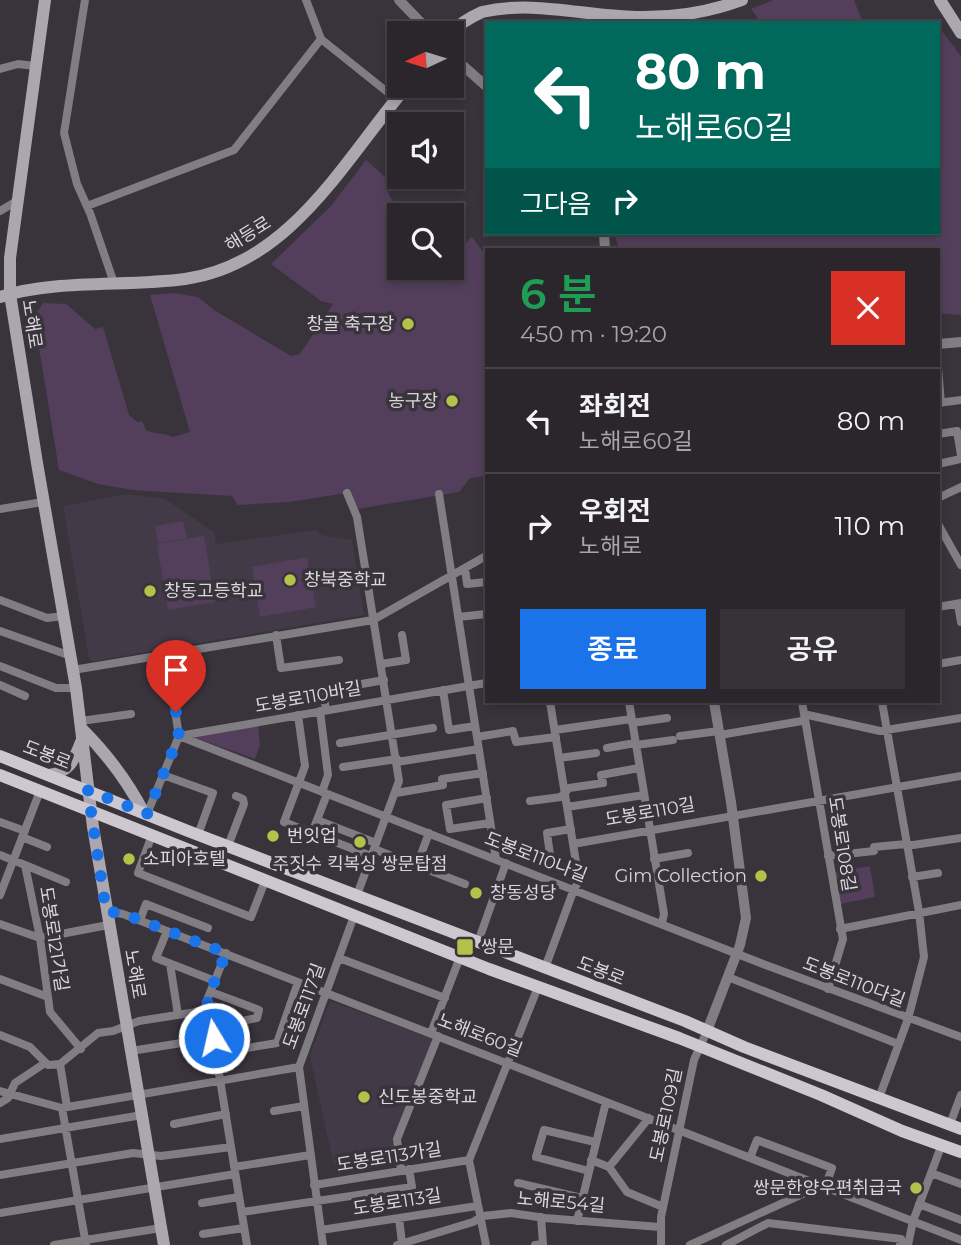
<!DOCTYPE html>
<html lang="ko">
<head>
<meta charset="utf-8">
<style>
  :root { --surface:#2b262c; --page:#373238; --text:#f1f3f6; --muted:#a6a5a9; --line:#474348; --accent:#1a73e8 }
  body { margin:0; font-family:Montserrat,"Noto Sans KR",sans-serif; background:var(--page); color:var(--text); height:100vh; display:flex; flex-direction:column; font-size:26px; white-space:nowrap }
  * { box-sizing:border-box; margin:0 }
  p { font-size:23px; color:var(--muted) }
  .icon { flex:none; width:38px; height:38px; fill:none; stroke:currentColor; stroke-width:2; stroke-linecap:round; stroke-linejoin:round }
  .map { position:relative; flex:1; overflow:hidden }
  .side { position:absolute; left:485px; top:248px; width:455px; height:455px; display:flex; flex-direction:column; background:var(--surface); border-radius:0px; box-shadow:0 4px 10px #0003,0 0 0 2px var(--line) }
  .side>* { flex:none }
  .banner { position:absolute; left:485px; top:21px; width:455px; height:214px; border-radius:0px; box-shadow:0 4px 10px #0003,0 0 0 2px var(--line); background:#00695c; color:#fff; overflow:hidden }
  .needle { width:46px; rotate:266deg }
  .tools { position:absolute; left:387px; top:21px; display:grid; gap:14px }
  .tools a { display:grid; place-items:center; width:77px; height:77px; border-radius:0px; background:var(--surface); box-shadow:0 4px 10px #0003,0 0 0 2px var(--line); font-size:35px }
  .pin { position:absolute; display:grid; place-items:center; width:60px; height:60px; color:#fff; margin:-72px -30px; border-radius:50% 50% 50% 0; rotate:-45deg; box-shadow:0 0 7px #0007 }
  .pin .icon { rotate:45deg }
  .me { position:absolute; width:77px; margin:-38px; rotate:351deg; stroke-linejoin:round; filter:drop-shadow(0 0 5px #0008) }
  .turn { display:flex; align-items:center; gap:24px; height:147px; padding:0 35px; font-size:32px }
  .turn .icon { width:91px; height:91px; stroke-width:2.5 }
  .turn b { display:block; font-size:49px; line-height:60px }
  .then { display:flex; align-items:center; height:66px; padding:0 35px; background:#0003; gap:14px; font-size:26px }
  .round { display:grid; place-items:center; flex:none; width:74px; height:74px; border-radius:0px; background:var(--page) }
  .head { display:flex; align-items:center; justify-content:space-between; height:119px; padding:0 35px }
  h1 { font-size:42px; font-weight:600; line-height:52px; color:#1e9e55 }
  .primary-button { display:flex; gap:14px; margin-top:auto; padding:14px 35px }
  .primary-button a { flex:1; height:80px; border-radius:0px; background:var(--accent); color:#fff; font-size:28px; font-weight:600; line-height:80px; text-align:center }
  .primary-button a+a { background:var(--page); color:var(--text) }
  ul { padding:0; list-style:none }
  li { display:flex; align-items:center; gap:21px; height:105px; padding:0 35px; border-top:2px solid var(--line) }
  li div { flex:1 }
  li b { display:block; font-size:26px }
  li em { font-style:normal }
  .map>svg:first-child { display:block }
  .built { fill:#433a48 }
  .green { fill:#533f5c }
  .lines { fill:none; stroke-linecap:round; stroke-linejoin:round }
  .minor { stroke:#817e83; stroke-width:8 }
  .tertiary { stroke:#817e83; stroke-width:10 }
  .secondary { stroke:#aca7af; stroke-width:12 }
  .primary { stroke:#cdc7d0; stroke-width:12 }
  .route { stroke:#1a73e8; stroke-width:12; stroke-dasharray:0 21.6 }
  .poi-dot { fill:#b4c24a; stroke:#39333b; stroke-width:2.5 }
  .labels { text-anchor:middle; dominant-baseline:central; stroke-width:7; stroke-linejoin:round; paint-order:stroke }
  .street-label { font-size:18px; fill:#dad6dc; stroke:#39333b }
  .poi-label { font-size:18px; fill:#dad6dc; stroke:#39333b; text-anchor:start }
</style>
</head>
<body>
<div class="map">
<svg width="961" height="1245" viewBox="0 0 961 1245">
  <rect width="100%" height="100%" fill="#39333b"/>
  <path class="built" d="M127,494L165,499L214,532L216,544L317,530L321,535L352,540L364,615L93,661L89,658L63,506Z
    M330,1001L433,1039L393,1138L396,1156L334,1166L310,1056Z"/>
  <path class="green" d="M773,0H854L863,23H761L751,9Z
    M938,26L961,56V315L938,313V292L941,285L938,283V250H754L748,246L713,248V250H629L618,247L615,233H938Z
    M366,160L385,177C387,196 392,203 407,215H399V268H452V249L455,252L472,237L486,256V476L470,478L459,492L357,509L347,493L289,502L238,505L232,496L132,490L98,484L59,470L34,317L43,303L66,304L95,329L103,327L129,415L137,422L142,421L146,430C155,435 163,432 173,437L190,432L150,295L174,293L198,297L214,310L291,356L300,354L333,304L321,301L271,264L331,206Z
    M183,521L187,538L158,543L155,526Z
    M204,536L215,602L168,610L157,544Z
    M307,557L316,607L260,617L252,567Z
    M258,724L260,745L255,759L193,737Z
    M870,866L875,897L840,904L835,872Z"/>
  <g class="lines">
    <path class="minor" d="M85,0L64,133L77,184L90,213L114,283
      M306,0L321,39L396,99
      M0,69L18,64L35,66
      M87,206L234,150L321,39
      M0,211L17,201
      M938,368L941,403
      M938,403L961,400
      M938,434L957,431L961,455
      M938,464L961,459
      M347,493L357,517L399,781L357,895
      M439,494L496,859
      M938,498L961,487
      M0,509L43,502
      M938,524L961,565
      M465,568L467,584L486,582
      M0,600L47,618L64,616
      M958,604L961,622
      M938,607L961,603
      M458,617L486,614
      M0,631L71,656
      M276,635L281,668L339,660
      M381,664L406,660L402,635
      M938,664L961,660
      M0,666L56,688H76
      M73,670L373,620L486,556
      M0,685L25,696
      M443,690L449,730L475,726
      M629,702L664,914L662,923
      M802,702L843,939L828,989
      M326,710L323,691L384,680
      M320,711L328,775L322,792
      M298,715L305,766L284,822L371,856
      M81,721L131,714
      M632,723L667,718
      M555,730L631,719
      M720,735L802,721L808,715L880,731L961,718
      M179,736L763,964L961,1037
      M179,736L486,683
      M680,736L719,731
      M477,737L513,731L516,742L556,737
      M340,743L433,728
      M636,745L673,740
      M607,748L635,743
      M559,758L596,753
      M397,762L479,749
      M343,767L397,759
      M163,775L213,793L198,835
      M396,793L443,785L442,779L483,773
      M487,798L446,805L450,829L490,823
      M530,801L561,797L569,788L603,783L601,775L639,768
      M567,807L644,795
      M147,814L179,736L166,654
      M317,820L376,843
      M0,822L25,831
      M312,833L327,794
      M152,835L138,873L251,917L265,881
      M22,837L47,847
      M573,844L961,776
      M228,846L244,804L243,799L236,796
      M374,849L465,884
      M0,855L25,865L40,938L50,1012L81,1049
      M550,855L547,833L571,829
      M828,856L874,851V847L906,844L913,845L961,838
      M654,859L688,853
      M25,865L66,882
      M417,865L429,833
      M912,877L938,873
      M0,895L40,791
      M106,911L123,914L961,1240
      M140,920L146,904L208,928
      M0,924L40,938L108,925
      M840,929L961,905
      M167,931L156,958L215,981
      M478,942L506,863
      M226,953L207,1000L247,1245
      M339,958L445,998
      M170,964L178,1015
      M545,968L574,889L579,881L550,702
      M728,977L898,1044
      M0,979L48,997
      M211,992L259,1010L257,1018L212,1027
      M431,1033L460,957
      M0,1035L30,1047L48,1065L60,1064
      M131,1051L213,1038
      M216,1053L277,1043L298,982
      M60,1064L98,1033L113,1031L139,1021L209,1010
      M60,1064L67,1107
      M0,1091L62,1108L299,1067
      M879,1098L908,1019L924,957L919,912L882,702
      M0,1103L8,1098L15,1083L45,1063
      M62,1108L86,1245
      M274,1111L304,1106
      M174,1124L226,1114
      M950,1124L961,1095
      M0,1139L142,1115
      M750,1158L757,1140L832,1168L825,1187
      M591,1160L609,1167L627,1192L663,1207
      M234,1167L310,1155
      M609,1167L649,1118
      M401,1170L397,1139L438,1036
      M589,1171L536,1157L544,1130L595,1142
      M931,1173L961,1184
      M0,1175L133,1153L161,1156L231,1147
      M518,1183L582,1198
      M314,1185L469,1160
      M202,1203L239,1197
      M919,1204L961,1220
      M242,1212L412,1187L409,1169
      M0,1213L235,1174
      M399,1218L402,1243
      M577,1221L606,1102
      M321,1230L477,1206
      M203,1234L244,1228
      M54,1245L161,1228
      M323,1245L299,1067L354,916
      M397,1245L473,1222L483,1216L511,1213L545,1218L660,1227
      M486,1245L469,1160L538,987
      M535,1245L543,1244L541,1217
      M661,1245V1217L694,1060L707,1031
      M690,1245L809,1191L817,1184
      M726,1245L768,1223L901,1239L900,1245
      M908,1245L913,1221L942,1144"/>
    <path class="tertiary" d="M399,0L431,33
      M452,56L486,86
      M604,233L605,250
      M938,344L961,342
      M707,1031L740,945L746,918L731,802L714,702"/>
    <path class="secondary" d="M45,0L10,258V294L37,463L76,688L93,827L164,1245
      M940,0L961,33
      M451,33C459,24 471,17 482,12C533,0 584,16 636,17C674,18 707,13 742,0
      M0,297C56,279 126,287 185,279C291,264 344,160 407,86
      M82,729C107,754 128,782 144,813
      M49,775C70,772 74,760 81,742"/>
    <path class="primary" d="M0,756L188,831L685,1021L744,1047L961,1129
      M0,775L489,969L679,1038L821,1095L902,1131L961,1152"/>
  </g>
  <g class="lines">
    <path class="route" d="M176,712L179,736L147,814L88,790L89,798L106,911L124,914L226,953L207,1000L214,1038"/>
  </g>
  <g class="poi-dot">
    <circle cx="408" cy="324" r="7"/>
    <circle cx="452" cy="401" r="7"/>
    <circle cx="290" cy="580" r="7"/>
    <circle cx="150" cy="591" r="7"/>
    <circle cx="273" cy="836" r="7"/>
    <circle cx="360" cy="842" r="7"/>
    <circle cx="129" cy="859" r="7"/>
    <circle cx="761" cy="876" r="7"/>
    <circle cx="476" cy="893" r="7"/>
    <rect x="456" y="938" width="18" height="18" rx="3.5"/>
    <circle cx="364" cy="1097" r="7"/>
    <circle cx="916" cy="1188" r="7"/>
  </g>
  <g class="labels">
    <g class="street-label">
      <text transform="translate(248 234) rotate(-32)">해등로</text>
      <text transform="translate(32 324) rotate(81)">노해로</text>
      <text transform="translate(308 697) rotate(-10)">도봉로110바길</text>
      <text transform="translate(47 755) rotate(21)">도봉로</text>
      <text transform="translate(650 812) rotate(-10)">도봉로110길</text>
      <text transform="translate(842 844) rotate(81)">도봉로108길</text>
      <text transform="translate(536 857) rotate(21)">도봉로110나길</text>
      <text transform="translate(54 939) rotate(81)">도봉로121가길</text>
      <text transform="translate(601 971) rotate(21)">도봉로</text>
      <text transform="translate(135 974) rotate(80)">노해로</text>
      <text transform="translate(854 982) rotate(21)">도봉로110다길</text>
      <text transform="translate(304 1006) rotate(-70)">도봉로117길</text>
      <text transform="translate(480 1035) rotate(21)">노해로60길</text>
      <text transform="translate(666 1115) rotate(-78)">도봉로109길</text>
      <text transform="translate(389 1157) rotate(-9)">도봉로113가길</text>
      <text transform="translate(397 1202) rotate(-9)">도봉로113길</text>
      <text transform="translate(561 1202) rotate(5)">노해로54길</text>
    </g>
    <g class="poi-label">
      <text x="394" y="324" text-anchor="end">창골 축구장</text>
      <text x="438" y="401" text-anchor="end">농구장</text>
      <text x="304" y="580">창북중학교</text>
      <text x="164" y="591">창동고등학교</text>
      <text x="287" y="836">번잇업</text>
      <text x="143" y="859">소피아호텔</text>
      <text x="360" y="864" text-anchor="middle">주짓수 킥복싱 쌍문탑점</text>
      <text x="747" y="876" text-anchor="end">Gim Collection</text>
      <text x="490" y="893">창동성당</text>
      <text x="481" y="947">쌍문</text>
      <text x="378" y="1097">신도봉중학교</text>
      <text x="902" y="1188" text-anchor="end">쌍문한양우편취급국</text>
    </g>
  </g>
</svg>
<div class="tools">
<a><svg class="needle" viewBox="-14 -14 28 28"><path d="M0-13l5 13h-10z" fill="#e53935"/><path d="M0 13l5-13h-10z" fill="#a6a5a9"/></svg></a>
<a><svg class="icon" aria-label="sound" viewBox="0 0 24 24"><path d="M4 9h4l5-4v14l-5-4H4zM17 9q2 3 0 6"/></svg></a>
<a><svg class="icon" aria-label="search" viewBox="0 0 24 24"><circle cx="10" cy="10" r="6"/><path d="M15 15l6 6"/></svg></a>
</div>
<div class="pin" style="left:176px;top:712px;background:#d93025"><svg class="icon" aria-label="arrive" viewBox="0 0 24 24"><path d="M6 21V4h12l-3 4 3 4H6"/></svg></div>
<svg class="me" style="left:214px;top:1038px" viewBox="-20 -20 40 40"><circle r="17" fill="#1a73e8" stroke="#fff" stroke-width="3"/><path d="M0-11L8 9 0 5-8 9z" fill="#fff"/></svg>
<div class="banner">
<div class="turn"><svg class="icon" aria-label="left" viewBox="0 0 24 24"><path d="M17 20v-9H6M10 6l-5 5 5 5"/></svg><div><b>80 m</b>노해로60길</div></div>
<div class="then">그다음<svg class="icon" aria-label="right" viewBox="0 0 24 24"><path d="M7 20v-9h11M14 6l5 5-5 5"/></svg></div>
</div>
<section class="side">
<div class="head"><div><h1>6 분</h1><p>450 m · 19:20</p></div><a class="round" style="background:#d93025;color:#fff"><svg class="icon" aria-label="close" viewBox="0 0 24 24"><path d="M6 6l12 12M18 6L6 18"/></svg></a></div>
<ul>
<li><svg class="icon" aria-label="left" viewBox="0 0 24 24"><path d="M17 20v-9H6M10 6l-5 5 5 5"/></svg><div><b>좌회전</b><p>노해로60길</p></div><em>80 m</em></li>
<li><svg class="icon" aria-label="right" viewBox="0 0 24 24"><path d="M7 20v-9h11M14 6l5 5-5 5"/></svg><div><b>우회전</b><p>노해로</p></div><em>110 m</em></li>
</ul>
<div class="primary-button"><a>종료</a><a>공유</a></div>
</section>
</div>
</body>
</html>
